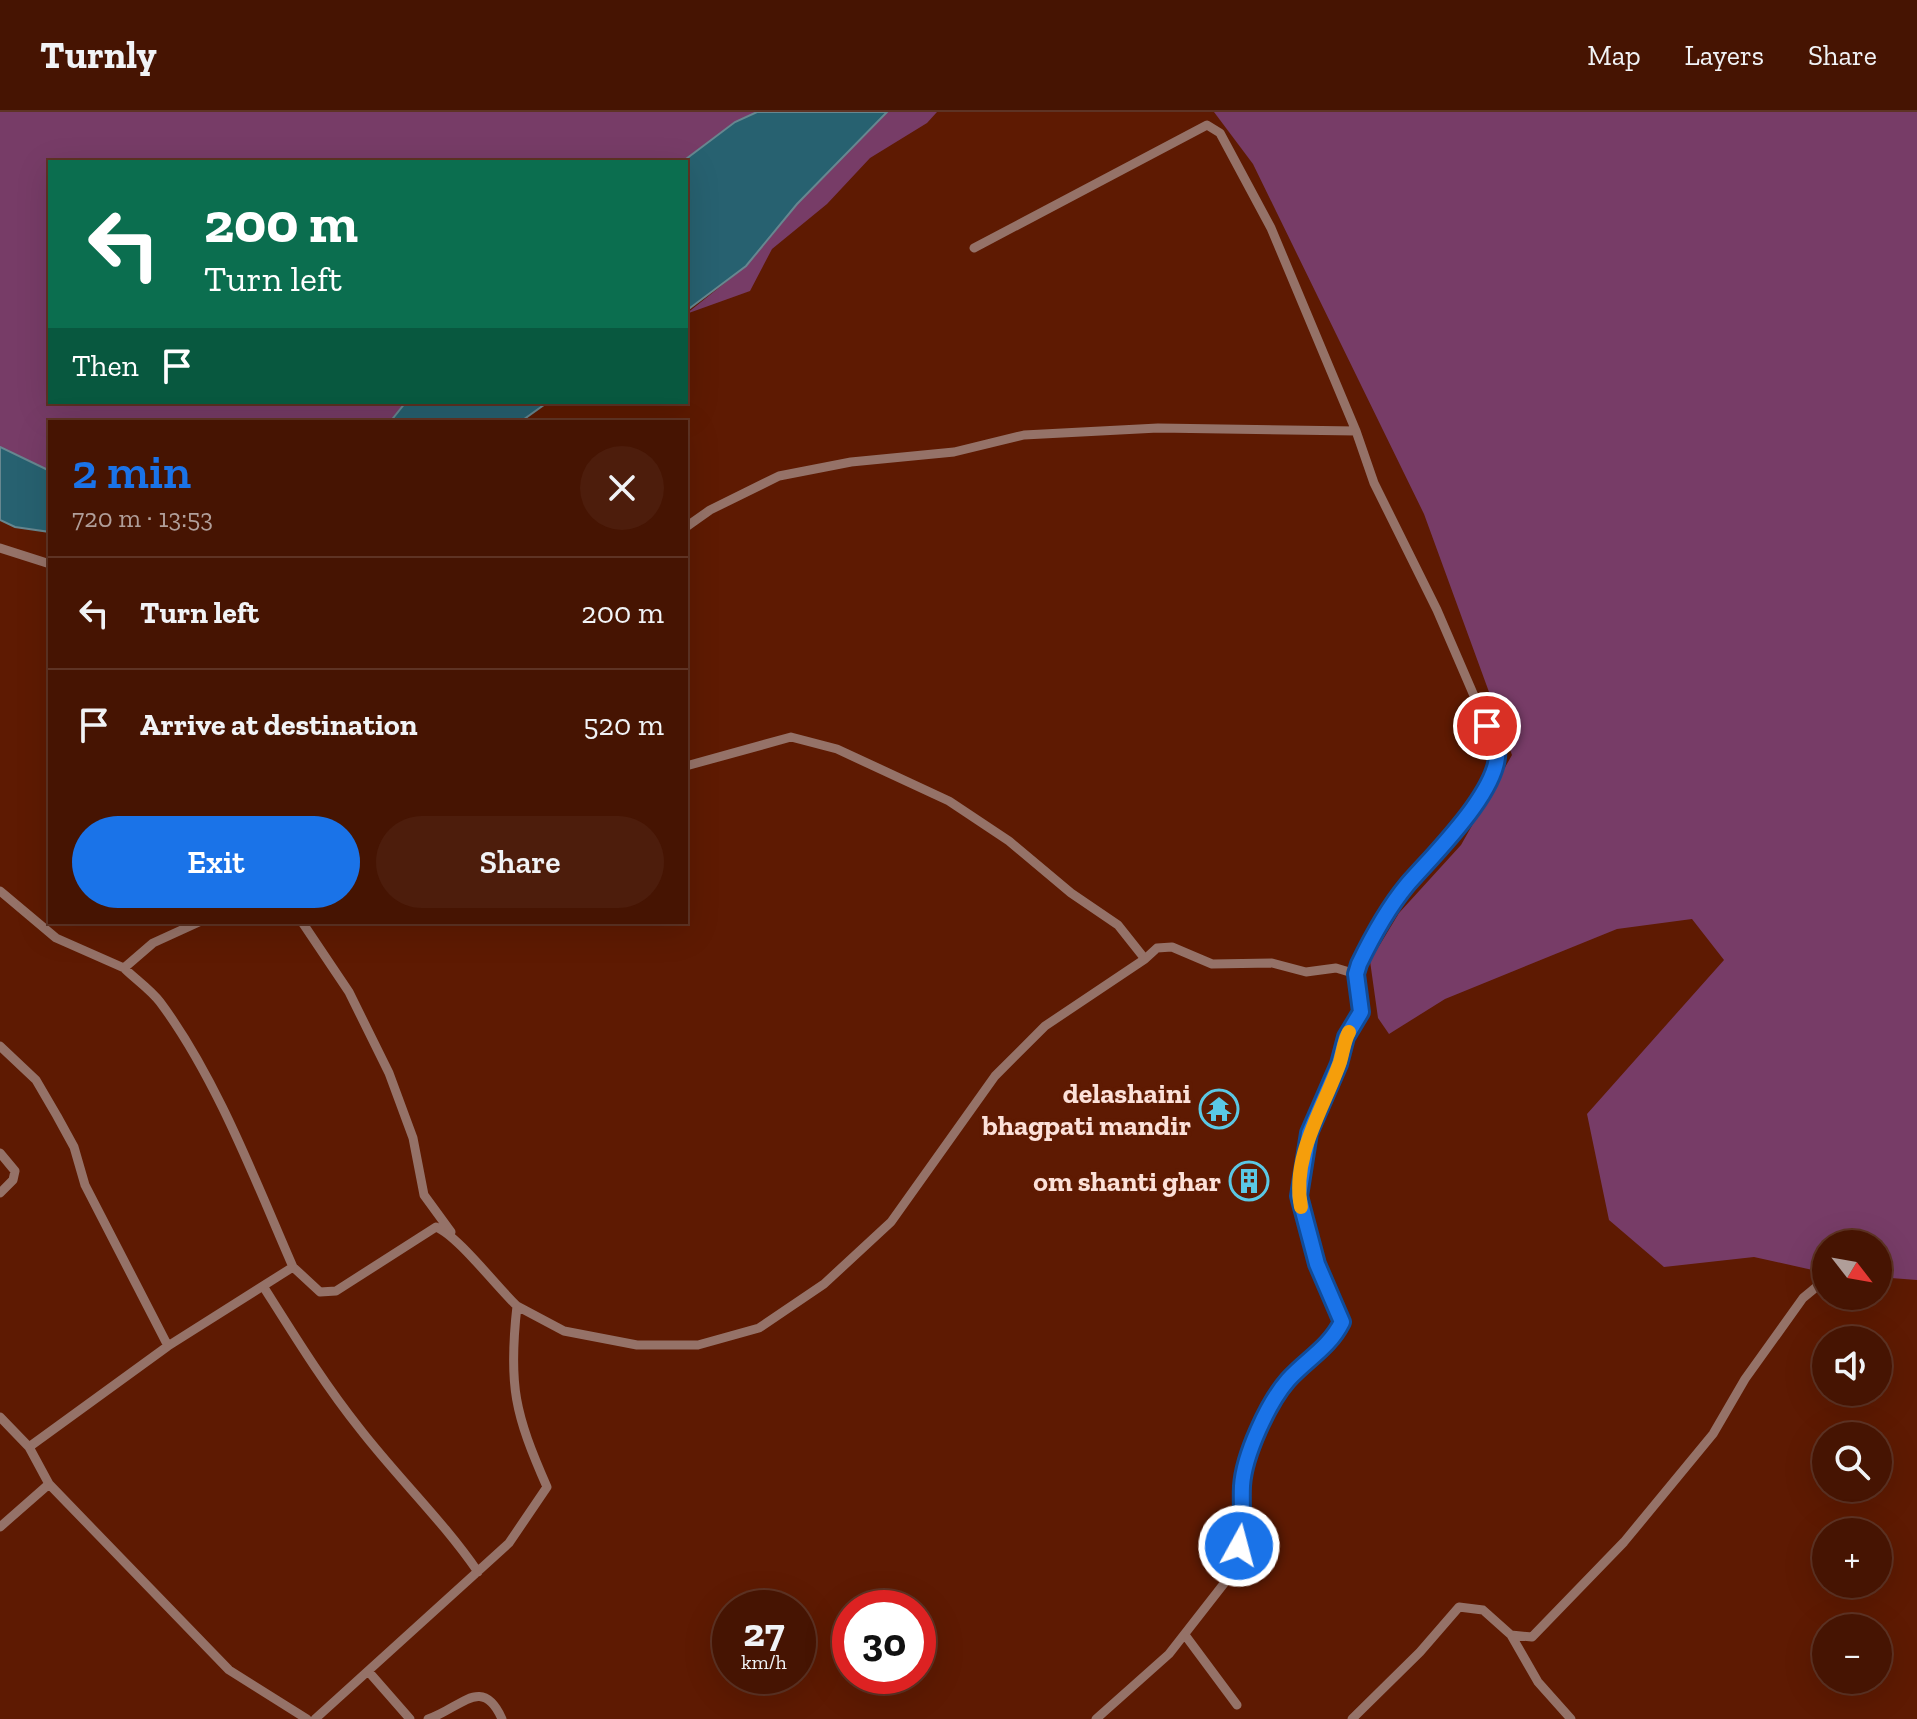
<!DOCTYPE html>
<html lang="en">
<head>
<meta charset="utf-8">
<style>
  :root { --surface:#461402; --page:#4d1d0c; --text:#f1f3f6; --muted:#b09e99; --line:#5e3324; --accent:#1a73e8 }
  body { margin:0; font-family:"Zilla Slab",serif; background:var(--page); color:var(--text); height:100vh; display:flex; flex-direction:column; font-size:30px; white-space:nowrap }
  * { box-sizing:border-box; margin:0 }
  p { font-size:26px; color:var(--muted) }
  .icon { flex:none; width:44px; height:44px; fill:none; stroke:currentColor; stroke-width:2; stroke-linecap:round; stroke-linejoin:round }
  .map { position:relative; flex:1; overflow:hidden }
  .sheet { position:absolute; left:48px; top:308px; width:640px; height:504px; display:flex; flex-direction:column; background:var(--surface); border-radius:0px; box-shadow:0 8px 32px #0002,0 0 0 2px var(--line) }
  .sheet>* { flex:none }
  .banner { position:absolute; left:48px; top:48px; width:640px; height:244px; border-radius:0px; box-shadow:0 8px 32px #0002,0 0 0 2px var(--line); background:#0b6e4f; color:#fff; overflow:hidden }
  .needle { width:52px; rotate:121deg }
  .fabs { position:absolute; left:1812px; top:1118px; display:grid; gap:16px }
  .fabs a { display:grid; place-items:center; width:80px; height:80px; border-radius:50%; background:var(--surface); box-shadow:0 8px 32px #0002,0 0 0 2px var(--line); font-size:40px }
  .speed { position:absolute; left:712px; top:1478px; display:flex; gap:16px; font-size:40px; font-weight:700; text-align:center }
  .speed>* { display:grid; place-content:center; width:104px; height:104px; border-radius:50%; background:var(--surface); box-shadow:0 8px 32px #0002,0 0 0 2px var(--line); line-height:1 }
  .speed small { font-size:20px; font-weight:400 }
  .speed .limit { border:12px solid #d22; background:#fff; color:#111 }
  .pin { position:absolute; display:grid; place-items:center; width:68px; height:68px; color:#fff; margin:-34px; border:4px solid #fff; border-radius:50%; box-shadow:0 2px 8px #0007 }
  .me { position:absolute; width:88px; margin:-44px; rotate:7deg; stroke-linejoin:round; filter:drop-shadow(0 0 6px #0008) }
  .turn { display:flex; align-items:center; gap:28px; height:168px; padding:0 24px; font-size:36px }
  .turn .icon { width:104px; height:104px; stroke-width:2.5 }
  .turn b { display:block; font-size:56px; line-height:68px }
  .then { display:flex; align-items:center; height:76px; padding:0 24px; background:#0003; gap:16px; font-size:30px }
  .round { display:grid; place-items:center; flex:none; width:84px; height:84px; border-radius:42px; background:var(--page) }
  .head { display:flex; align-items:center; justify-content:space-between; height:136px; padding:0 24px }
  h1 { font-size:48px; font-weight:600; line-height:60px; color:var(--accent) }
  .action { display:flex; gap:16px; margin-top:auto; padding:16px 24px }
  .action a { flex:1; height:92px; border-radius:48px; background:var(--accent); color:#fff; font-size:32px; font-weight:600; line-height:92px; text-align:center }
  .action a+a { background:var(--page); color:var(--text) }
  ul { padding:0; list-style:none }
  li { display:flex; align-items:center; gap:24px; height:112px; padding:0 24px; border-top:2px solid var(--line) }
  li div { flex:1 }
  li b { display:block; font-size:30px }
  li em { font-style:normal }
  header { display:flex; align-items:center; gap:48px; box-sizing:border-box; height:112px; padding:0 40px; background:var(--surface); border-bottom:2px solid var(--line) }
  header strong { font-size:38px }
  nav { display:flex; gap:44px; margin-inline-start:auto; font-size:28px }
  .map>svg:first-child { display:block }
  .green { fill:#773c67 }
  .water { fill:#276170; stroke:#678790; stroke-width:2 }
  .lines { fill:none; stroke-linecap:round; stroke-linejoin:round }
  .minor { stroke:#957268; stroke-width:9 }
  .route-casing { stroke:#114b97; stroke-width:20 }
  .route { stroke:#1a73e8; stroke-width:14 }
  .slow { stroke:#f59e0b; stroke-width:14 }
  .labels { text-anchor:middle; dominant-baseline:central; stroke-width:8; stroke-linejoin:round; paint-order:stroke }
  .poi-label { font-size:28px; font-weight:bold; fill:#fce1d9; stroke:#5e1a02; text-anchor:end }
</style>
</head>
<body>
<header>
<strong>Turnly</strong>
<nav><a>Map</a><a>Layers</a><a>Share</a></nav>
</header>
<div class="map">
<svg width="1917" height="1607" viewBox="0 0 1917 1607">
  <rect width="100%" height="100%" fill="#5e1a02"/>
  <path class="green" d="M0,0H757L735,10L682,50H50V290H406L390,310H50V359L0,335Z
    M887,0H937L927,11L870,46L827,92L772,137L750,179L686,202L746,154L797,92Z
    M1214,0H1917V1168L1878,1165V1132H1826V1161L1754,1145L1664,1155L1609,1108L1587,1002L1724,848L1692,807L1617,817L1445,887L1389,922L1378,906L1370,849L1399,801L1461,733L1512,643L1424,402L1253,52Z"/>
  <path class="water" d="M757,0H887L797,92L746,154L686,199V50H682L735,10Z
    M406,290H548L520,310H390Z
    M0,335L50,359V420L15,415L0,408Z"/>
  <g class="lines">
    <path class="minor" d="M974,136L1207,13L1220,21L1271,116L1356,319L1374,371L1437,498L1497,637C1484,693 1445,730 1409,772C1389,795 1373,825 1359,852L1356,862L1361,900L1346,925L1339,952L1309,1021L1299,1084L1317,1152L1342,1210L1332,1229L1287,1269L1246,1344L1242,1375L1245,1409L1233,1460L1169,1542L1096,1607
      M686,415L710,398L779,364L851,350L954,340L1024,323L1158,316L1356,319
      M0,436L50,452
      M0,779L56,826L124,856L153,831L199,810
      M302,810L349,880L389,961L413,1026L424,1083L451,1120
      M1145,847L1157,836L1172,835L1212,852L1272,851L1306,860L1336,856L1356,862
      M0,934L36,968L57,1004L74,1035L85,1073L168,1234
      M0,1041L15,1059L13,1068L0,1081
      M293,1155L320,1180L336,1179L436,1115C457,1123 496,1174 517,1194C508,1274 515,1302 547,1375L509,1431L315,1607
      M263,1174C294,1223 324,1272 360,1317C398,1366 443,1409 478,1460
      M517,1194L564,1219L637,1233H698L759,1216L824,1172L891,1110L995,964L1045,914L1145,847L1118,813L1071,781L1009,729L949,689L837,637L791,625L686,654
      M0,1305L29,1335L49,1372L0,1415
      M29,1335L168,1234L293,1155C255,1068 216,965 160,890C150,877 135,867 124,856
      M49,1372L229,1558L307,1607
      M1185,1523L1237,1593
      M1511,1523L1538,1570L1571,1607
      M368,1559L410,1607
      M428,1607C460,1597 482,1562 502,1607
      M1352,1607L1420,1540L1459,1495L1483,1498L1511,1523L1532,1525L1624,1430L1713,1322L1745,1267L1803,1186L1826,1167"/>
  </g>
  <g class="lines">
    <g class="route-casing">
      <path id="route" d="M1239,1434C1244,1413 1241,1395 1242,1374C1244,1343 1268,1291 1288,1268C1307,1247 1329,1236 1342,1210L1317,1152L1299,1084L1309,1021L1339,952L1346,925L1361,900L1356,862L1359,852C1372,825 1388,796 1407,773C1431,745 1503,676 1497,636C1495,629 1490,620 1487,614"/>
    </g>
    <use href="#route" class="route"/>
    <path class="slow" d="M1301,1095C1291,1044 1324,996 1340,950C1343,940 1344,929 1349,920"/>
  </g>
  <defs>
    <g id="temple-ring" transform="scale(2)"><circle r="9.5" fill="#5e1a02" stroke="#5ac8e5" stroke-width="1.5"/><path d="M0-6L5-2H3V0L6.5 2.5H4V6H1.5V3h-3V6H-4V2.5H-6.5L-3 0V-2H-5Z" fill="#5ac8e5"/></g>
    <g id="building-ring" transform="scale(2)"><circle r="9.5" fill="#5e1a02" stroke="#5ac8e5" stroke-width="1.5"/><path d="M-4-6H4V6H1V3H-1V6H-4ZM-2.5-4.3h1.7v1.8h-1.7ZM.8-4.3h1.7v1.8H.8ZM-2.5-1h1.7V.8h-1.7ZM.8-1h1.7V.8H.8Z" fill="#5ac8e5"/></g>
  </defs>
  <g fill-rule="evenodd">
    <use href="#temple-ring" x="1219" y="997"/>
    <use href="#building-ring" x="1249" y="1069"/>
  </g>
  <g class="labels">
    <g class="poi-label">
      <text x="1191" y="981">delashaini<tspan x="1191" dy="32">bhagpati mandir</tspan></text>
      <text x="1221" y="1069">om shanti ghar</text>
    </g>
  </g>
</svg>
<div class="fabs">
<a><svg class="needle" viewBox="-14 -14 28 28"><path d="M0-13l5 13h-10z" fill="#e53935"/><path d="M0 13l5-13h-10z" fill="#b09e99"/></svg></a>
<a><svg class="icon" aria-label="sound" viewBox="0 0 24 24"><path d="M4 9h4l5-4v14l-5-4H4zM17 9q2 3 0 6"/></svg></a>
<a><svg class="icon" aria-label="search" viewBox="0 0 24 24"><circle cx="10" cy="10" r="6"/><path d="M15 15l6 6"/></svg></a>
<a>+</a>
<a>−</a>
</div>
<div class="speed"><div>27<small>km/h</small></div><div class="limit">30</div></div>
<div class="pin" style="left:1487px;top:614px;background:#d93025"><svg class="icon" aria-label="arrive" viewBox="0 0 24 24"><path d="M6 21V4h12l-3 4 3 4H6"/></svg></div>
<svg class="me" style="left:1239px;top:1434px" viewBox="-20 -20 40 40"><circle r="17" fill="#1a73e8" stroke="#fff" stroke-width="3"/><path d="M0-11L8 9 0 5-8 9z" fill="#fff"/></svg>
<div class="banner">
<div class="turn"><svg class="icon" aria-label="left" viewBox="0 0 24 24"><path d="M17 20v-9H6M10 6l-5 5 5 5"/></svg><div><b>200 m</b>Turn left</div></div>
<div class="then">Then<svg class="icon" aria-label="arrive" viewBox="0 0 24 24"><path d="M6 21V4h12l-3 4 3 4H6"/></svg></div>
</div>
<section class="sheet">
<div class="head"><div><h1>2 min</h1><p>720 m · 13:53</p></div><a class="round"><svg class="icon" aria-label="close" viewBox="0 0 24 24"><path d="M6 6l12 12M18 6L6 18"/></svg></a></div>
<ul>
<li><svg class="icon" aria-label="left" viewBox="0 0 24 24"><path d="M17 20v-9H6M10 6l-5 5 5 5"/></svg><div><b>Turn left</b></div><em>200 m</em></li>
<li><svg class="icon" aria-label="arrive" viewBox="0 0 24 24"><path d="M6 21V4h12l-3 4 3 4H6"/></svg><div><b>Arrive at destination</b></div><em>520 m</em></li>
</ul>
<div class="action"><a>Exit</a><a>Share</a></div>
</section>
</div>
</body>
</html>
